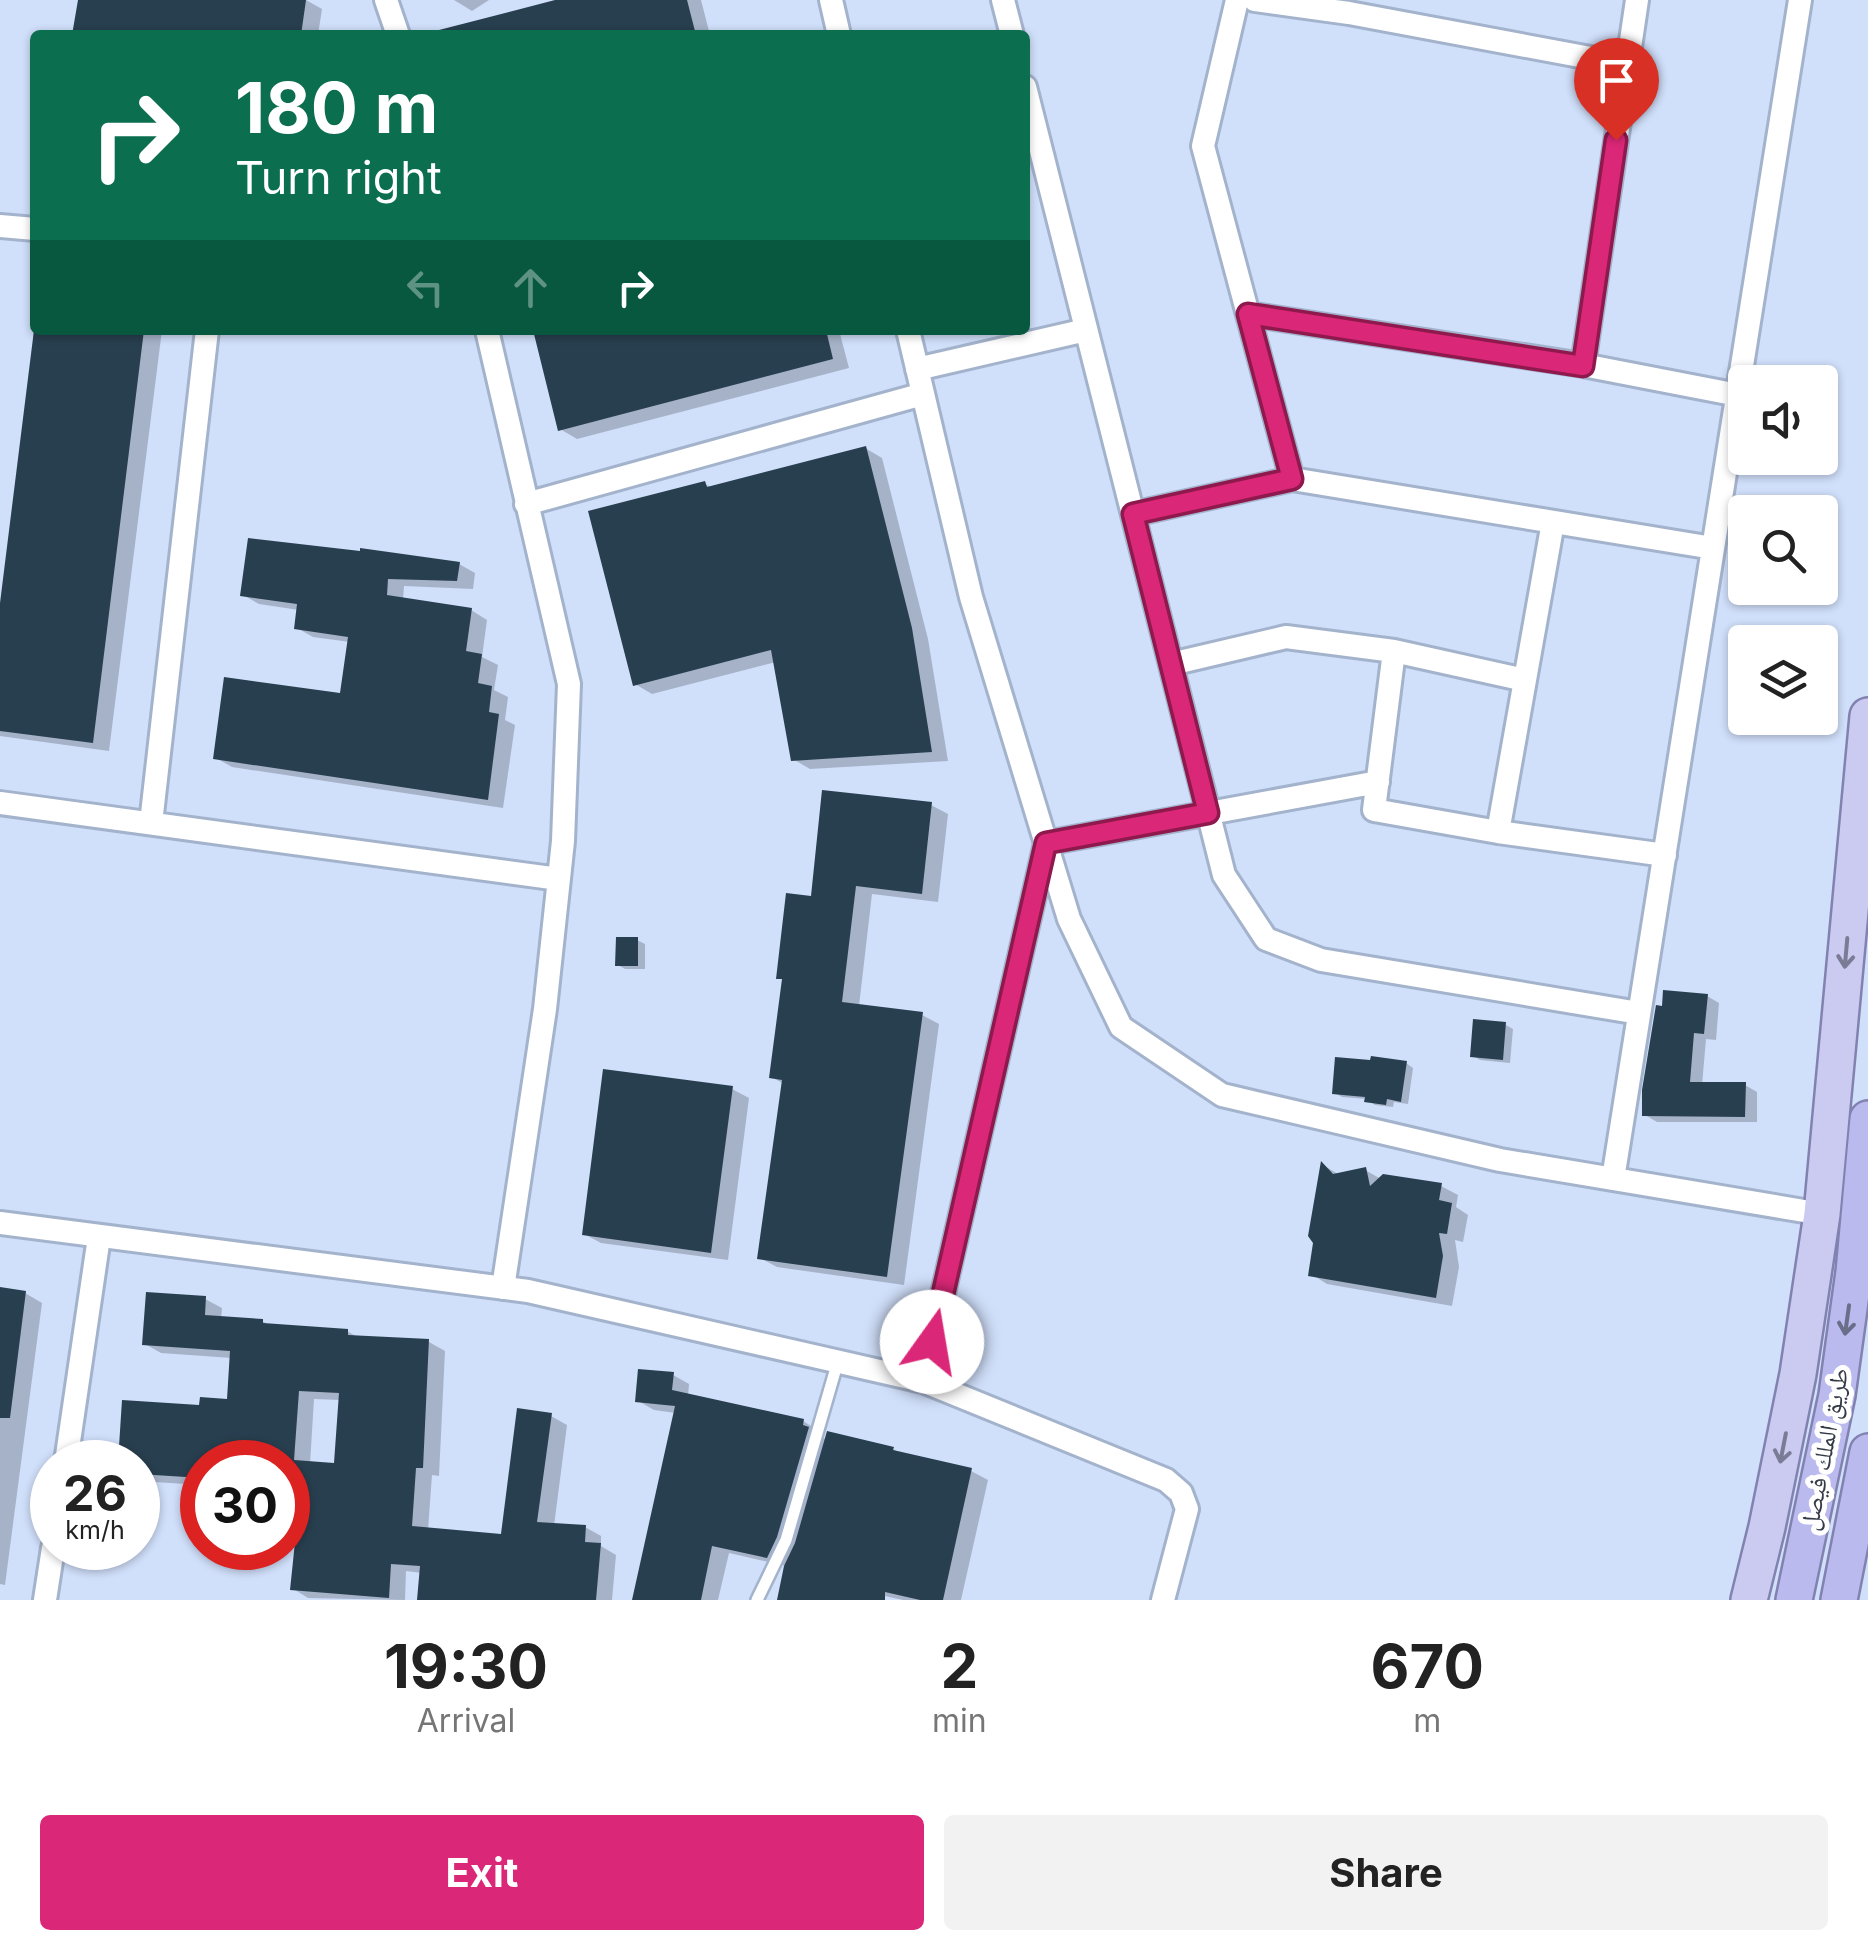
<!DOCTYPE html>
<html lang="en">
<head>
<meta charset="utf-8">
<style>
  :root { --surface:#fff; --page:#f2f2f2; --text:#222; --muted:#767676; --accent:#db2777 }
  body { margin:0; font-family:Inter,"Noto Naskh Arabic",sans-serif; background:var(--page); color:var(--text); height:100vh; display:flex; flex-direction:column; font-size:38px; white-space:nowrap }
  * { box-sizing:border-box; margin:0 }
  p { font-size:32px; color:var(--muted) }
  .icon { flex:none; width:55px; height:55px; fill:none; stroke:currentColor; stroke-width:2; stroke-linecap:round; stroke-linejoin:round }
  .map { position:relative; height:1600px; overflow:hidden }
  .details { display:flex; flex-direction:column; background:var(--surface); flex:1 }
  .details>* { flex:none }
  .hud { position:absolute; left:30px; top:30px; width:1000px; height:305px; border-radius:10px; box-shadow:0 2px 8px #0004; background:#0b6e4f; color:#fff; overflow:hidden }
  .controls { position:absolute; left:1728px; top:365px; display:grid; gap:20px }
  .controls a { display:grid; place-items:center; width:110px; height:110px; border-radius:10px; background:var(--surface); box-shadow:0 2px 8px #0004; font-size:50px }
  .speed { position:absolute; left:30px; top:1440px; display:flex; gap:20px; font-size:50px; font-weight:700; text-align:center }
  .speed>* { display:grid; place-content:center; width:130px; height:130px; border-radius:50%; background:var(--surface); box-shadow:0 2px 8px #0004; line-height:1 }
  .speed small { font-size:25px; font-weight:400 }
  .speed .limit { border:15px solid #d22; background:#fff; color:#111 }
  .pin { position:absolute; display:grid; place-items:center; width:85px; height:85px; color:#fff; margin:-102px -42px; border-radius:50% 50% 50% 0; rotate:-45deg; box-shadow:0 0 10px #0007 }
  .pin .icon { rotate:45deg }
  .me { position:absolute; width:110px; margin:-55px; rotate:13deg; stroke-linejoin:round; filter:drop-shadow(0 0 8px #0008) }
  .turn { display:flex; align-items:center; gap:35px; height:210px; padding:0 40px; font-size:45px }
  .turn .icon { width:130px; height:130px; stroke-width:2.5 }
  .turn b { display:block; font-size:70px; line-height:85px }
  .lanes { display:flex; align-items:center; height:95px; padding:0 40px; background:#0003; justify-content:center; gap:50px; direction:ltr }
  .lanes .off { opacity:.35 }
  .eta { display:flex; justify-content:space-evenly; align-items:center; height:170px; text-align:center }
  .eta b { font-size:60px; font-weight:700; line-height:70px }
  .primary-button { display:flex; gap:20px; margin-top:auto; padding:20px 40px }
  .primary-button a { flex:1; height:115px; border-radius:10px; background:var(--accent); color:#fff; font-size:40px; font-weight:700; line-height:115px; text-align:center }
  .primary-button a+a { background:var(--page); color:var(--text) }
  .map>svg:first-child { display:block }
  .shadow { fill:#0003; fill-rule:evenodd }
  .building { fill:#283f4f; fill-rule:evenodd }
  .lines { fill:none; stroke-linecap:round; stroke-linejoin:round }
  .service-casing { stroke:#a4b3cc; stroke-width:16 }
  .minor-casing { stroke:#a4b3cc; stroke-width:28 }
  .primary-casing { stroke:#8182b0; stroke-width:40 }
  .trunk-casing { stroke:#8182b0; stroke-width:40 }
  .service { stroke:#fff; stroke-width:11 }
  .minor { stroke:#fff; stroke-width:22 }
  .primary { stroke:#cbcbf2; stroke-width:35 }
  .trunk { stroke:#babaee; stroke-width:35 }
  .oneway { stroke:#797c94 }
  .oneway2 { stroke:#6b6e8a }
  .route-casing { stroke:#8e194d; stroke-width:25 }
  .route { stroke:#db2777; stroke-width:18 }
  .labels { text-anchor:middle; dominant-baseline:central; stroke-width:10; stroke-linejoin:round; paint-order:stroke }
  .street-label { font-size:25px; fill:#363c47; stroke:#fff }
</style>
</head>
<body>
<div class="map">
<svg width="1868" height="1600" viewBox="0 0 1868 1600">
  <rect width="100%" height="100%" fill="#d0dffa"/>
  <path class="shadow" d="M80,0H306L322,9L318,35H73Z
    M454,0H489L472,11Z
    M565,0H701L710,35H449Z
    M37,330H162L109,751L0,736V623Z
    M535,330H839L849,368L577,439L560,429Z
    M865,448L882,458L928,639L948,761L810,769L793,759L776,662L652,694L635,684L705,484L712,488Z
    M459,564L475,573L473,589L404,586L403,600L471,610L487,620L482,657L498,665L494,690L508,697L505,720L515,725L503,808L232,767L216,758L343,696L350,642L313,637L297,628L299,610L259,604L243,595Z
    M931,805L948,814L938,902L872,894L859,1006L922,1015L939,1024L904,1285L777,1267L760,1258L784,1084L772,1077L784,980L779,977L813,899Z
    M637,940L645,944V969H625L618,965Z
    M1707,996L1719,1003L1716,1040L1706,1039L1702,1085H1745L1757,1092V1122H1657L1645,1115Z
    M1506,1025L1513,1029L1510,1063L1480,1060L1472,1055Z
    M1406,1063L1413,1068L1408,1104L1394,1102L1393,1107L1375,1105L1367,1099L1342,1097L1335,1093Z
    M732,1089L749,1098L728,1260L601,1243L584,1234Z
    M1323,1165L1338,1174L1365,1170L1381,1179L1441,1186L1458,1195L1456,1207L1468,1215L1463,1242L1455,1240L1459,1267L1452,1306L1327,1284L1311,1274Z
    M0,1290L25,1293L42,1303L5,1585L0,1584Z
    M205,1299L222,1308L221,1319L262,1321L271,1326L347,1331L359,1338L429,1342L445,1351L439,1476L432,1475L428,1530L503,1537L551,1416L567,1425L554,1526L585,1527L601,1536V1546L616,1555L612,1600H419L422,1573L406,1571L405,1600L308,1598L292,1588L302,1500L288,1499V1462H202V1485L138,1481V1462H121L124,1403L201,1408L229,1402L232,1358L161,1353L145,1344ZM314,1399L341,1400L336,1466L310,1464Z
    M673,1375L689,1384L688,1396L803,1421L819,1431L818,1435L827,1440L893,1449L904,1456L971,1471L988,1480L961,1600H903L871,1593L870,1600H779L786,1566L729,1553L718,1600H635L676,1413L654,1410L638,1401Z"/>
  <path class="building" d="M78,0H306L301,35H72Z
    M555,0H687L696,35H439V30Z
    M34,330H144L93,743L0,731V603Z
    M533,330H826L833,359L558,431Z
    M866,446L912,628L932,752L791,761L771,650L633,686L588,511L705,481L707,487Z
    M248,538L360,551V548L460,562L457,581L388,579L387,595L472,608L466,651L482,654L478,683L492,686L489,712L499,714L488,800L213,759L224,677L340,693L348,637L294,629L297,604L240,596Z
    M822,790L932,802L922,894L856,886L842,1002L923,1012L887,1277L757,1259L782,1080L769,1078L782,979H776L786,893L811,896Z
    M616,937H638V966H615Z
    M1663,990L1708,994L1704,1034L1694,1033L1690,1082H1746L1745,1117L1642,1116V1090L1656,1005L1662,1006Z
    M1473,1019L1506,1022L1503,1060L1470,1057Z
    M1371,1056L1407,1061L1401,1102L1387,1099L1386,1105L1364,1102L1365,1097L1332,1094L1335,1057L1370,1060Z
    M603,1069L733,1086L711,1253L582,1235Z
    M1321,1161L1333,1174L1366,1167L1370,1186L1383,1174L1442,1183L1439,1200L1452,1203L1447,1234L1439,1233L1443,1256L1436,1298L1308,1276L1313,1243L1308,1236Z
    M0,1287L26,1291L10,1418H0Z
    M146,1292L206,1296L205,1315L263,1319V1323L348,1329V1335L429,1339L423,1468H416L412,1526L501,1534L517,1408L552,1413L537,1522L586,1525L585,1542L601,1543L596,1600H417L420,1566L391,1564L389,1598L290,1590L300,1494L288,1493V1462H202V1478L138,1474V1462H118L122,1400L199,1405L200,1397L227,1399L230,1351L142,1345ZM299,1391L339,1393L334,1463L294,1460Z
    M638,1369L674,1372L672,1390L804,1419L803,1425L809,1427L777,1537L767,1558L712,1546L701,1600H632L675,1406L635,1402Z
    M827,1431L894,1447L893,1450L972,1468L943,1600H920L885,1592V1600H777L784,1566L795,1543Z"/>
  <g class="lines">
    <g class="service-casing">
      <path id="service" d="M757,1600L786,1540L838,1361"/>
    </g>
    <g class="minor-casing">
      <path id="minor" d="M386,0L398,35
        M831,0L839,35
        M1003,0L1012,35
        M1237,0L1203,146L1292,479
        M1255,0L1349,13L1628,65
        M1025,87L1224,875L1266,939L1321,960L1639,1013
        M0,226L35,229
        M1248,314L1583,365L1738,395
        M487,330L569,684L563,841L545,1009L503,1288
        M908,330L971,597L1069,919L1121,1027L1222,1095L1500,1160L1822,1214
        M1583,365L1637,0
        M917,369L1086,330
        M526,504L923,394
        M1133,514L1292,479L1713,548
        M1394,651L1374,810L1498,832L1665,855
        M1171,664L1286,637L1394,651L1525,680
        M0,803L559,879
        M151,823L207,330
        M1498,832L1553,522
        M1613,1179L1800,0
        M0,1223L528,1291L923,1381
        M66,1462L99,1237
        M45,1600L53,1548
        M1163,1600L1187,1509L1181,1493L1166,1480L923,1381L1046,843L1378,782"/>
    </g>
    <g class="primary-casing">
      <path id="primary" d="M1749,1600L1767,1527L1798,1374L1822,1214L1868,716"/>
    </g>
    <g class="trunk-casing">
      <path id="trunk" d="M1794,1600L1837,1395L1854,1272L1868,1119
        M1839,1600L1868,1452"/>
    </g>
    <use href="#service" class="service"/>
    <use href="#minor" class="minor"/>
    <use href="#primary" class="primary"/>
    <use href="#trunk" class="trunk"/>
  </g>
  <defs><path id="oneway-shaft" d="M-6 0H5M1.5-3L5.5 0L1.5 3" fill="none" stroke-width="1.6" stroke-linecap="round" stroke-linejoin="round" transform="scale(2.5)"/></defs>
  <g class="oneway">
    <use href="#oneway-shaft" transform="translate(1846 953) rotate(95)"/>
    <use href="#oneway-shaft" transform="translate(1783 1448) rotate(101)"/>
  </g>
  <use class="oneway2" href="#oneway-shaft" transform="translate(1847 1320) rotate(98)"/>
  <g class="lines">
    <g class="route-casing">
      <path id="route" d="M932,1342L1046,843L1208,813L1133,514L1292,479L1248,314L1583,366L1616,140"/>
    </g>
    <use href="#route" class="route"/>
  </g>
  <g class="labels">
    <g class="street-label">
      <text transform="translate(1824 1449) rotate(-79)">طريق الملك فيصل</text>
    </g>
  </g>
</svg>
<div class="controls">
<a><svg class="icon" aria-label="sound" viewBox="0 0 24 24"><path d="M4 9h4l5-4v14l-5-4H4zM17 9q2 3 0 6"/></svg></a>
<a><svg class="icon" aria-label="search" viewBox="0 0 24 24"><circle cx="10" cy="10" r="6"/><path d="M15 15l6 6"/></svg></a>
<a><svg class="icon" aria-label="layers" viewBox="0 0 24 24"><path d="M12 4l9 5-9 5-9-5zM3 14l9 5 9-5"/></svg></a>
</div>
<div class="speed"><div>26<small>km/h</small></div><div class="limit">30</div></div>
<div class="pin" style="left:1616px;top:140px;background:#d93025"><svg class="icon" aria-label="arrive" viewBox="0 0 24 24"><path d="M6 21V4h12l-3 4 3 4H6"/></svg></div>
<svg class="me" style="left:932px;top:1342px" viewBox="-20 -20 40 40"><circle r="19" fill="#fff"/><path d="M0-13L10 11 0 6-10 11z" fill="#db2777"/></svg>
<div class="hud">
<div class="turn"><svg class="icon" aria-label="right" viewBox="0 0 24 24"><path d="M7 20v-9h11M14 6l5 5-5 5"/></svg><div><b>180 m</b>Turn right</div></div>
<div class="lanes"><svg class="icon off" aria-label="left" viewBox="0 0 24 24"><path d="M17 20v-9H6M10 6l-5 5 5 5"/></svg><svg class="icon off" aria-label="ahead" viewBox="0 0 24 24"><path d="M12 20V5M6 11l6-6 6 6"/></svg><svg class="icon" aria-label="right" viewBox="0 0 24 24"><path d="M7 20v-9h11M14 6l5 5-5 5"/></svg></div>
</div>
</div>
<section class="details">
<div class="eta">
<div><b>19:30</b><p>Arrival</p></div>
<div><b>2</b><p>min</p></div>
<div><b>670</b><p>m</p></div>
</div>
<div class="primary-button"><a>Exit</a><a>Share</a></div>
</section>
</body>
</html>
